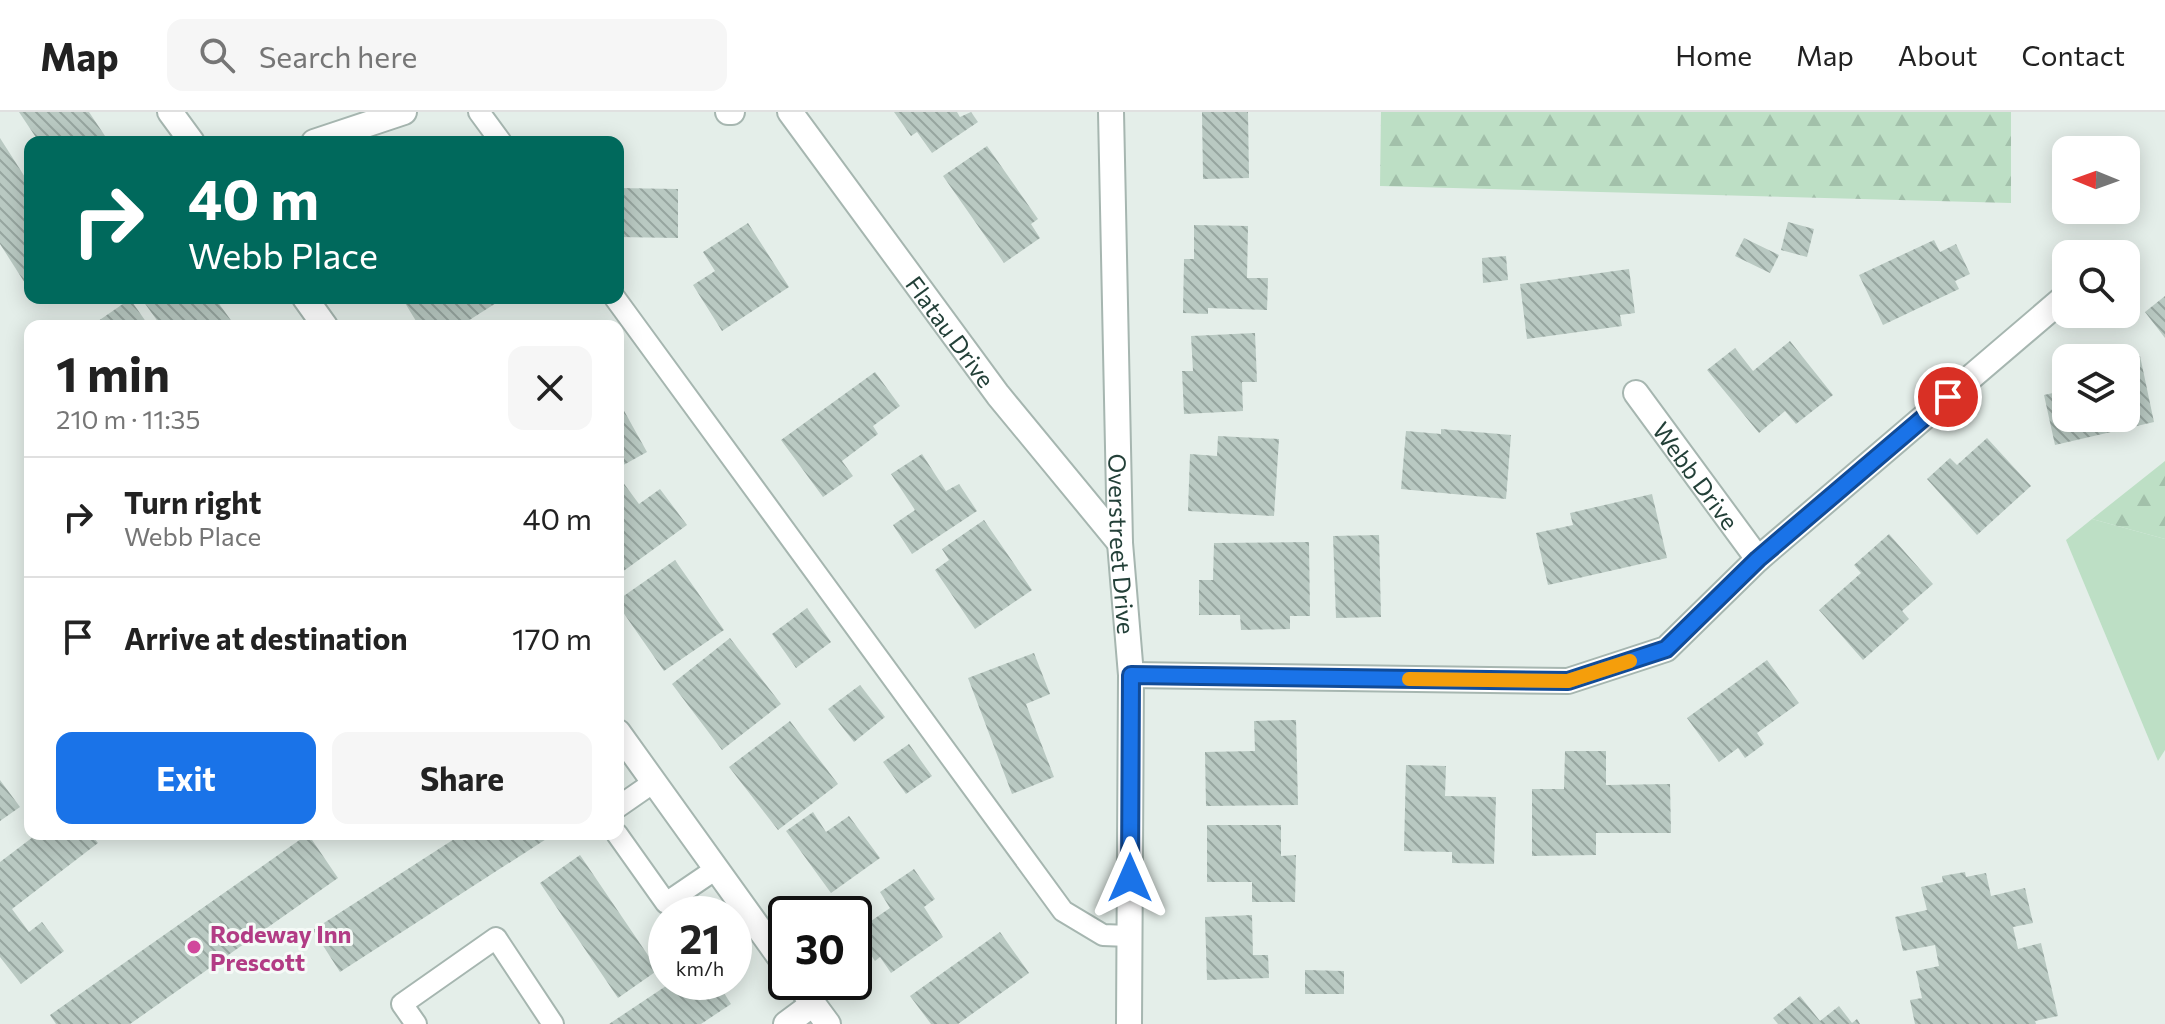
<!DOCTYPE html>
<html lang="en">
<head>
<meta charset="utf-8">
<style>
  :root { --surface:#fff; --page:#f6f6f6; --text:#222; --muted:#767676; --line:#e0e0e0; --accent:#1a73e8 }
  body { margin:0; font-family:Commissioner,sans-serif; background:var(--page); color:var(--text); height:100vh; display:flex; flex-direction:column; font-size:30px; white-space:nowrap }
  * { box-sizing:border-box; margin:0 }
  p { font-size:26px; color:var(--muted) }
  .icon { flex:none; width:44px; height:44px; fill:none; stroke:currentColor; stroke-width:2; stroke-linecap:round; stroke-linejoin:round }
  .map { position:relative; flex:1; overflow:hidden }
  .drawer { position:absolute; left:24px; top:208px; width:600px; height:520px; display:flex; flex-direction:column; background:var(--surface); border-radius:16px; box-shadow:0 4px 20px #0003 }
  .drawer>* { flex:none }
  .banner { position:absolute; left:24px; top:24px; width:600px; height:168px; border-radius:16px; box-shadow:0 4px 20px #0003; background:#00695c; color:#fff; overflow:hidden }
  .needle { width:52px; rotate:271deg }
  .fabs { position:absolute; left:2052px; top:24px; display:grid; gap:16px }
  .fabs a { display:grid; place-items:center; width:88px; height:88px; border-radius:16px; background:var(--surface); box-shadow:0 4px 20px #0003; font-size:40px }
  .speed { position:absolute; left:648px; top:784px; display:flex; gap:16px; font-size:40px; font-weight:700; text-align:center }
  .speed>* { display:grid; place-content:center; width:104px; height:104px; border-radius:50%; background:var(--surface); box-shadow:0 4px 20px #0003; line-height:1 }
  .speed small { font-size:20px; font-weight:400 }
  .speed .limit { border:4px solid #111; border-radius:12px; background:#fff; color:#111 }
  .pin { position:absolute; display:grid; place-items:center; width:68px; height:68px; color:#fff; margin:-34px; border:4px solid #fff; border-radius:50%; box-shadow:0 2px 8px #0007 }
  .me { position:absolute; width:88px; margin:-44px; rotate:0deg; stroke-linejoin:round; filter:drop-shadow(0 0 6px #0008) }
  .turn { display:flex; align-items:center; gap:28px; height:168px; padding:0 32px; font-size:36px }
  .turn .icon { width:104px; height:104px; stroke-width:2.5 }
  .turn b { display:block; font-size:56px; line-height:68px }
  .round { display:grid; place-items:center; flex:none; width:84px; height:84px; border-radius:16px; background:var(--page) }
  .head { display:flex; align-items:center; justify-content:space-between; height:136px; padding:0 32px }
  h1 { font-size:48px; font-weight:700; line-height:60px }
  .cta { display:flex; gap:16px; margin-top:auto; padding:16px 32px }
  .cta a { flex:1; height:92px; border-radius:16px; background:var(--accent); color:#fff; font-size:32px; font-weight:700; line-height:92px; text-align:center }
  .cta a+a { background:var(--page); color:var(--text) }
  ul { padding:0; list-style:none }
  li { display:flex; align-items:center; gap:24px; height:120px; padding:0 32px; border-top:2px solid var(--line) }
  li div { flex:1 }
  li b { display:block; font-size:30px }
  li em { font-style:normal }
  header { display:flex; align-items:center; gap:48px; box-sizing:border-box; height:112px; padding:0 40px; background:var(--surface); border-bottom:2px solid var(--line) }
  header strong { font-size:38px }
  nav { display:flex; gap:44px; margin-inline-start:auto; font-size:28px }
  .search { width:560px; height:72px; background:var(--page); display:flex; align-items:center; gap:20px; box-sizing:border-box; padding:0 28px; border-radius:16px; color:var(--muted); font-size:30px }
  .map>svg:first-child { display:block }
  .green { fill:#bddfc5 }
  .forest { fill:url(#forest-firs) }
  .building { fill:url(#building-back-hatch) }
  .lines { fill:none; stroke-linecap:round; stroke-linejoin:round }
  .service-casing { stroke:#a6b6b0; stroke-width:24 }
  .minor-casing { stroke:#a6b6b0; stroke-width:28 }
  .service { stroke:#fff; stroke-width:20 }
  .minor { stroke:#fff; stroke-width:24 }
  .route-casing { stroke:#114b97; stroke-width:20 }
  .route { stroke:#1a73e8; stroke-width:14 }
  .slow { stroke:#f59e0b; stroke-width:14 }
  .hotel-dot { fill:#d1479c; stroke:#f5faf7; stroke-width:3 }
  .labels { text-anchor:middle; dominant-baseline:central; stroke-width:6; stroke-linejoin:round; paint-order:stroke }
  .street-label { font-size:24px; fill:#234038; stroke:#f5faf7 }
  .hotel-label { font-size:24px; font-weight:bold; fill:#b23c85; stroke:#f5faf7; text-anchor:start }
</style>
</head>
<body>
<header>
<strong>Map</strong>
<div class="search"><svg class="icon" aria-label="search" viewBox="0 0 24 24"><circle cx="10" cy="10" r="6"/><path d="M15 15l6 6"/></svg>Search here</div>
<nav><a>Home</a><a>Map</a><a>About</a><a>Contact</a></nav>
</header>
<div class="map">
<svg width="2165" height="912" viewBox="0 0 2165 912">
  <defs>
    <pattern id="forest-firs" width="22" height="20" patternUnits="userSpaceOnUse" patternTransform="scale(2)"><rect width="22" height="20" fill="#bddfc5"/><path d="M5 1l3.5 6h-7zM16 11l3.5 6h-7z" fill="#a2c0aa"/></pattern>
    <pattern id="building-back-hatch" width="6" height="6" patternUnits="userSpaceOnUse" patternTransform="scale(2)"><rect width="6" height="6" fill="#b9c9c2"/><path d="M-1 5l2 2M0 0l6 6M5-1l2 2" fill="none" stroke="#96a59f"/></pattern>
  </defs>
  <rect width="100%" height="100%" fill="#e4eee9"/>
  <path class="green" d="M2092,407L2165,427V638L2158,649L2066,428Z"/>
  <path class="forest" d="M1381,0H2011V91L1380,74Z
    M2165,349V427L2092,407Z"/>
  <path class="building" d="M19,0H89L109,30H39Z
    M894,0H957L960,5L971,0L978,10L932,41L917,20L911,24Z
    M1202,0H1248L1249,66L1203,67Z
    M0,26L30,73V179L0,132Z
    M987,34L1038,107L1031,112L1040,126L1004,151L943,64Z
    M618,76L678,77V126L618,125Z
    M1788,110L1814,117L1807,145L1781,138Z
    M748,111L789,175L722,219L693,173L715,159L703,140Z
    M1194,113L1248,114L1247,166H1268L1267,198L1208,196V202L1183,201L1184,147H1194Z
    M1744,126L1779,143L1770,161L1735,144Z
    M1934,128L1940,140L1956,132L1970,162L1955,169L1959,177L1883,213L1859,163Z
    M1506,144L1508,168L1483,171L1482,146Z
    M1629,157L1635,201L1620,203L1622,214L1527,227L1520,172Z
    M2165,184V226L2145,200Z
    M141,186H215L235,214H161Z
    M402,186H504L460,214H419Z
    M130,187L149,214H91Z
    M1255,221L1257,270H1242L1243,299L1184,302L1182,259H1193L1191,224Z
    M1790,229L1833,283L1796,312L1785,299L1759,321L1707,258L1735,236L1753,259Z
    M2140,244L2154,310L2055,333L2044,283L2066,278V306H2126V247Z
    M875,260L900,294L873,314L878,322L842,349L853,364L823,385L781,328Z
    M618,288L647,340L618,356Z
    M1441,317L1511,323L1506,387L1401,377L1406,319L1441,322Z
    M1218,324L1279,327L1274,404L1188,399L1190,342L1217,344Z
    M1987,326L2031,374L1977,423L1927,367L1950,346L1957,353Z
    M922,342L946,379L959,372L977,399L912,442L893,413L915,398L891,362Z
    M622,369L639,392L660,377L687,413L618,463V372Z
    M1652,382L1667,446L1548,473L1536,421L1573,413L1570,401Z
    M984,408L1032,478L975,517L935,458L949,448L942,437Z
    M1889,422L1933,472L1902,499L1909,507L1863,548L1819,498L1861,461L1854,453Z
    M1379,423L1381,505L1336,506L1333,424Z
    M1309,430L1310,504H1290V517L1241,518L1240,503H1199V468H1213L1214,431Z
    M675,448L724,518L664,559L618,493V488Z
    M807,496L831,530L796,556L772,522Z
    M730,526L781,592L722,638L672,572Z
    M1034,541L1050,582L1026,592L1054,665L1012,682L968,566Z
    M1767,548L1799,591L1757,621L1764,632L1745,646L1738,636L1719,650L1687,606Z
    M860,573L885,605L854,630L828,597Z
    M1296,608L1298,693L1206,694L1205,640L1255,639L1254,609Z
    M790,609L838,672L778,718L729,655Z
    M909,632L932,664L906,682L883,650Z
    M1565,639H1606V673L1670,672L1671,721H1596V743L1532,744V677H1564Z
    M1406,653L1446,654L1445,684L1496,685L1494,752L1452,751V740L1404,739Z
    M0,668L20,695L0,709Z
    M813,700L826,720L849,704L880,746L831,781L786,719Z
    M1207,713H1281V744L1296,743L1295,790H1252V770H1207Z
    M37,722H91L98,731L12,797L29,820L42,810L64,839L21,872L0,845V750Z
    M308,722L338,766L130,912H56L50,903Z
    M462,722H554L340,860L313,818Z
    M580,743L658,858L618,886L540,771Z
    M914,757L935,787L924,795L943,825L891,861L880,845L875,849L855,820L890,796L880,780Z
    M1965,760L1966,765L1986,761L1991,784L2025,776L2033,811L2013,815L2018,837L2041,831L2058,904L2035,909L2036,912H1915L1910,888L1922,886L1916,859L1939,854L1935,833L1903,839L1895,805L1927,798L1921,775L1943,770L1942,764Z
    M1252,803L1253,843H1268L1269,866L1207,868L1205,805Z
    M1000,820L1029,861L958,912H931L910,884Z
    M1305,858L1344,859V882H1305Z
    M672,870H717L731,892L701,912H609Z
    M1800,884L1820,909L1839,894L1852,911L1857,907L1860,912H1778L1773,906Z"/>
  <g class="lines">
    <g class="service-casing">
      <path id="service" d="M479,0L501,30
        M615,186L1063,799L1103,823L1129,824
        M618,695L654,670
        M617,722L666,791L716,757
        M416,912L402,892L496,826L553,912"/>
    </g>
    <g class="minor-casing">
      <g id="minor">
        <path d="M170,0L192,30"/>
        <path d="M728,0H732"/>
        <path id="s1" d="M790,0L998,283L1120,431"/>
        <path id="s2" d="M1111,0L1120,431L1131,563L1129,912"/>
        <path d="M314,30L404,0"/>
        <path d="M305,186L325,214"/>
        <path id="s3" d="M1636,281L1758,447"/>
        <path d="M1131,563L1568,569L1666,537L1758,447L2066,184"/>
        <path d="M618,620L786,854"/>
        <path d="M797,870L828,912"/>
        <path d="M786,912L813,892"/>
      </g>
    </g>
    <use href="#service" class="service"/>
    <use href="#minor" class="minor"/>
  </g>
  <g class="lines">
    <g class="route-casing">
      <path id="route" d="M1130,766L1131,563L1568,569L1666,537L1758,447L1948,285"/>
    </g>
    <use href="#route" class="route"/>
    <path class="slow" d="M1409,567L1568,569L1630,549"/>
  </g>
  <circle class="hotel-dot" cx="194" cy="835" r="8"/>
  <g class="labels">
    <g class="street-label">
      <text stroke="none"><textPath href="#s1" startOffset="272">Flatau Drive</textPath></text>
      <text stroke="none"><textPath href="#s3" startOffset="102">Webb Drive</textPath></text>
      <text stroke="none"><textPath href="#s2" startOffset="432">Overstreet Drive</textPath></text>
    </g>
    <g class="hotel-label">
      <text x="210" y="821">Rodeway Inn<tspan x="210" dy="28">Prescott</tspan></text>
    </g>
  </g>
</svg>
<div class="fabs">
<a><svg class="needle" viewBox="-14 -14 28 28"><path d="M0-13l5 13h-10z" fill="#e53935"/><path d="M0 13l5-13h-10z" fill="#767676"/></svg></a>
<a><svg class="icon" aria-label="search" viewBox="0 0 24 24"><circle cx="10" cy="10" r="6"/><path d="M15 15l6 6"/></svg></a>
<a><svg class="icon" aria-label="layers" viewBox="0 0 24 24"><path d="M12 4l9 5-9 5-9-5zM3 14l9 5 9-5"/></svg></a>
</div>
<div class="speed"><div>21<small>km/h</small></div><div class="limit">30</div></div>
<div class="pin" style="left:1948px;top:285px;background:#d93025"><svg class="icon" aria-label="arrive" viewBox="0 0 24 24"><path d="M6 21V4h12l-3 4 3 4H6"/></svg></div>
<svg class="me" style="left:1130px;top:766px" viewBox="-20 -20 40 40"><path d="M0-17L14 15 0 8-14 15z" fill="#1a73e8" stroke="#fff" stroke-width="4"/></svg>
<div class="banner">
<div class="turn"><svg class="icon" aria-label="right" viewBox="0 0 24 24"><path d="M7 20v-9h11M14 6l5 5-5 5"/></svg><div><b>40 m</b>Webb Place</div></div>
</div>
<section class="drawer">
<div class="head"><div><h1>1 min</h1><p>210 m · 11:35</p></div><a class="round"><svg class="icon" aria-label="close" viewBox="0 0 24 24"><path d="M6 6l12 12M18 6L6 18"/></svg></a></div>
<ul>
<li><svg class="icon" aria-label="right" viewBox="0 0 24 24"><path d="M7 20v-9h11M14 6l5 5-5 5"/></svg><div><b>Turn right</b><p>Webb Place</p></div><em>40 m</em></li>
<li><svg class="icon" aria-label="arrive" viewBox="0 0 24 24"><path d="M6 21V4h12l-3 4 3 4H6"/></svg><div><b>Arrive at destination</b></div><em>170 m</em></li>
</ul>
<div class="cta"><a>Exit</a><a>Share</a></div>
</section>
</div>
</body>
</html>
